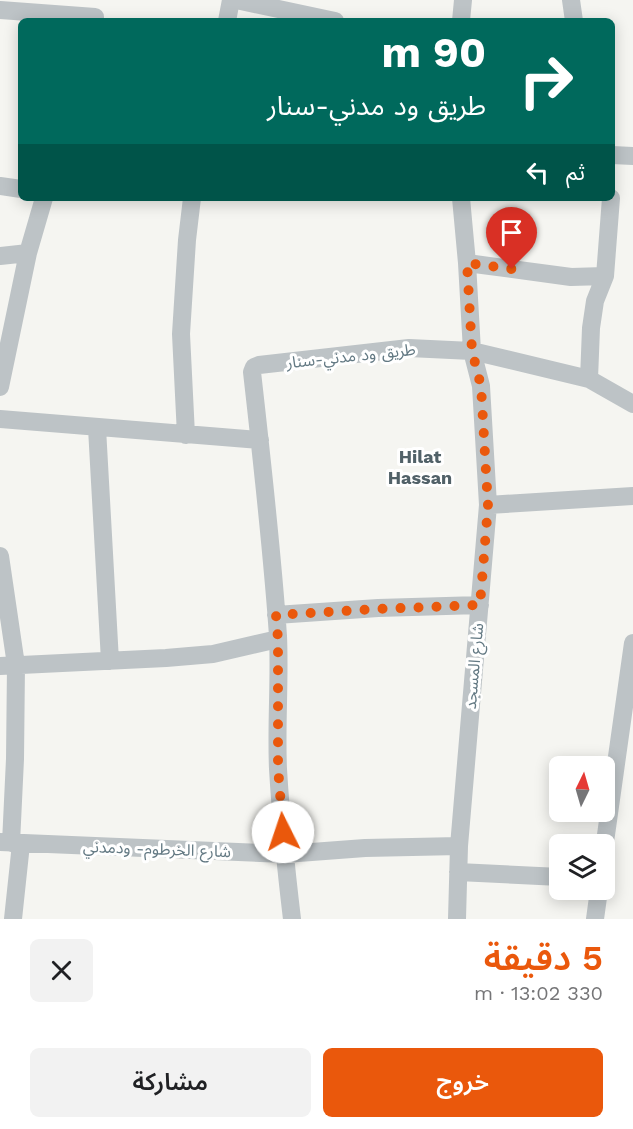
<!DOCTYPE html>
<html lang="ar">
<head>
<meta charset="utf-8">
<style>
  :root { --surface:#fff; --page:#f2f2f2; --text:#202124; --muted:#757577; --accent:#ea580c }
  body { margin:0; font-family:"Work Sans","Noto Sans Arabic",sans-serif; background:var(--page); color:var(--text); direction:rtl; height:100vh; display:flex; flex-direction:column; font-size:22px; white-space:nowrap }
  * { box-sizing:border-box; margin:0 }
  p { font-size:20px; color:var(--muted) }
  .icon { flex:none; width:33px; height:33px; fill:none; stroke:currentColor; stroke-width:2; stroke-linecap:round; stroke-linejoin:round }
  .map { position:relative; height:919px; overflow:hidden; direction:ltr }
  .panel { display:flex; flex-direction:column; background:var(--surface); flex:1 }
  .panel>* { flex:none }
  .hud { position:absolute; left:18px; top:18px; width:597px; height:183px; border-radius:9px; box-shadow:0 3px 15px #0003; direction:rtl; background:#00695c; color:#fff; overflow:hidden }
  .needle { width:39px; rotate:5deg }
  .buttons { position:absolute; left:549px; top:756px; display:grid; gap:12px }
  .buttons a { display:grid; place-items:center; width:66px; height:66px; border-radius:9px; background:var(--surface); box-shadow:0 3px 15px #0003; font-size:30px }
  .pin { position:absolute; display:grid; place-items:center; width:51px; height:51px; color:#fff; margin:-62px -26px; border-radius:50% 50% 50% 0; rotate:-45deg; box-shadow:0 0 6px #0007 }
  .pin .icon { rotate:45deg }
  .me { position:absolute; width:66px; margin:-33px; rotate:356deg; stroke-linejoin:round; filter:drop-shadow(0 0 4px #0008) }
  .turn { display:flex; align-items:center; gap:21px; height:126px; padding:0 30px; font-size:27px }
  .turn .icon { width:78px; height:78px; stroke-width:2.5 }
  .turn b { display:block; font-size:42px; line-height:51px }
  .then { display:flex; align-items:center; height:57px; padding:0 30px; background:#0003; gap:12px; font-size:22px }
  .round { display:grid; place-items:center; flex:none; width:63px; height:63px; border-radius:9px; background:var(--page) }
  .summary { display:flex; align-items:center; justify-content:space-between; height:102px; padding:0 30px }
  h1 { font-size:36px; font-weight:600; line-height:45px; color:var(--accent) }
  .action { display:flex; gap:12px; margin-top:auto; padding:12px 30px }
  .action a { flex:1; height:69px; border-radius:9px; background:var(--accent); color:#fff; font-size:24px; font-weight:600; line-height:69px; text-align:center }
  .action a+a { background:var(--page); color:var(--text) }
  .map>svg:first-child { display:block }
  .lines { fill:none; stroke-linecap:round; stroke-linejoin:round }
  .street { stroke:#bdc3c6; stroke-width:18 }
  .route { stroke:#ea580c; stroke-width:10; stroke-dasharray:0 18 }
  .labels { text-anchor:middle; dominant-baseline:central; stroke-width:6; stroke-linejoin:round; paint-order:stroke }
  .street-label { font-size:16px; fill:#637983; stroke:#fff }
  .neighbourhood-label { font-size:18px; font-weight:bold; fill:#516168; stroke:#fff }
</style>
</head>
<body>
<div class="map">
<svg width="633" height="919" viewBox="0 0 633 919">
  <rect width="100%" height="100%" fill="#f5f5f1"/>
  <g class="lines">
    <path class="street" d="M236,0L335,21
      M571,0L574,21
      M0,10L95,17
      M227,21L231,0
      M461,21L463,0
      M612,155L633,156
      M0,186L21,189
      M0,256L28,253
      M467,263L571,277L605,276
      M589,379L591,328L595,301L605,276L611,198
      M0,387L28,253L44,198
      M0,419L260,440
      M97,428L110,661
      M186,435L181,334L187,240L192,198
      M488,505L633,496
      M0,556L16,665L15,759L11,843
      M276,615L378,608L480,605
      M0,666L166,658L213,654L278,639
      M0,842L285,854L365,848L459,846
      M604,849L633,643
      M458,872L560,877
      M13,919L21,844
      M292,919C286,869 281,819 278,769C276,725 280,680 278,636C272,548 262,460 252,372L254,367L259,365L409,348L472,351L589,379L633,404
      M457,919L459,846L488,505L481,386L472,351L467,263L461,198
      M595,919L599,890"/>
  </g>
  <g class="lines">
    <path class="route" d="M283,832L278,767V639L276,615L378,609L480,605L488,506L481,386L472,351L467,263L512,269"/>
  </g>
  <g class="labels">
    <g class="street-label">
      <text transform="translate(351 356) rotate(-6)">طريق ود مدني-سنار</text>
      <text transform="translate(474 666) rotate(-85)">شارع المسجد</text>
      <text transform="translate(157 849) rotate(2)">شارع الخرطوم- ودمدني</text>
    </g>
    <g class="neighbourhood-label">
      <text x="420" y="456">Hilat<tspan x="420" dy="21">Hassan</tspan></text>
    </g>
  </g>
</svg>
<div class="buttons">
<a><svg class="needle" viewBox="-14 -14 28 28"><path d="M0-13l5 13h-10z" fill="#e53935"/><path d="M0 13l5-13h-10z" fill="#757577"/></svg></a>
<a><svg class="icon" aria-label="layers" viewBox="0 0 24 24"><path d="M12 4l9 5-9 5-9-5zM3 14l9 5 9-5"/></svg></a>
</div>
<div class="pin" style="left:512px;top:269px;background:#d93025"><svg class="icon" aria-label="arrive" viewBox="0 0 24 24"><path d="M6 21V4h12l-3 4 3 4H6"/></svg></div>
<svg class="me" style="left:283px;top:832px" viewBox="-20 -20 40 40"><circle r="19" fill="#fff"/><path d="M0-13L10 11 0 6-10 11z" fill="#ea580c"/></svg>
<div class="hud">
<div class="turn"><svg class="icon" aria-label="right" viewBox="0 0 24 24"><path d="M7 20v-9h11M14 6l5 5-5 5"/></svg><div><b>90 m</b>طريق ود مدني-سنار</div></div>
<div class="then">ثم<svg class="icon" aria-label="left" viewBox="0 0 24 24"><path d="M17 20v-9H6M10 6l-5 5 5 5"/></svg></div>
</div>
</div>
<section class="panel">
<div class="summary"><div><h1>5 دقيقة</h1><p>330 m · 13:02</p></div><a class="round"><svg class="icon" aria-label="close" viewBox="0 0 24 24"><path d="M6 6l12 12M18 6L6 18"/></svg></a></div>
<div class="action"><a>خروج</a><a>مشاركة</a></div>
</section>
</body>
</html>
